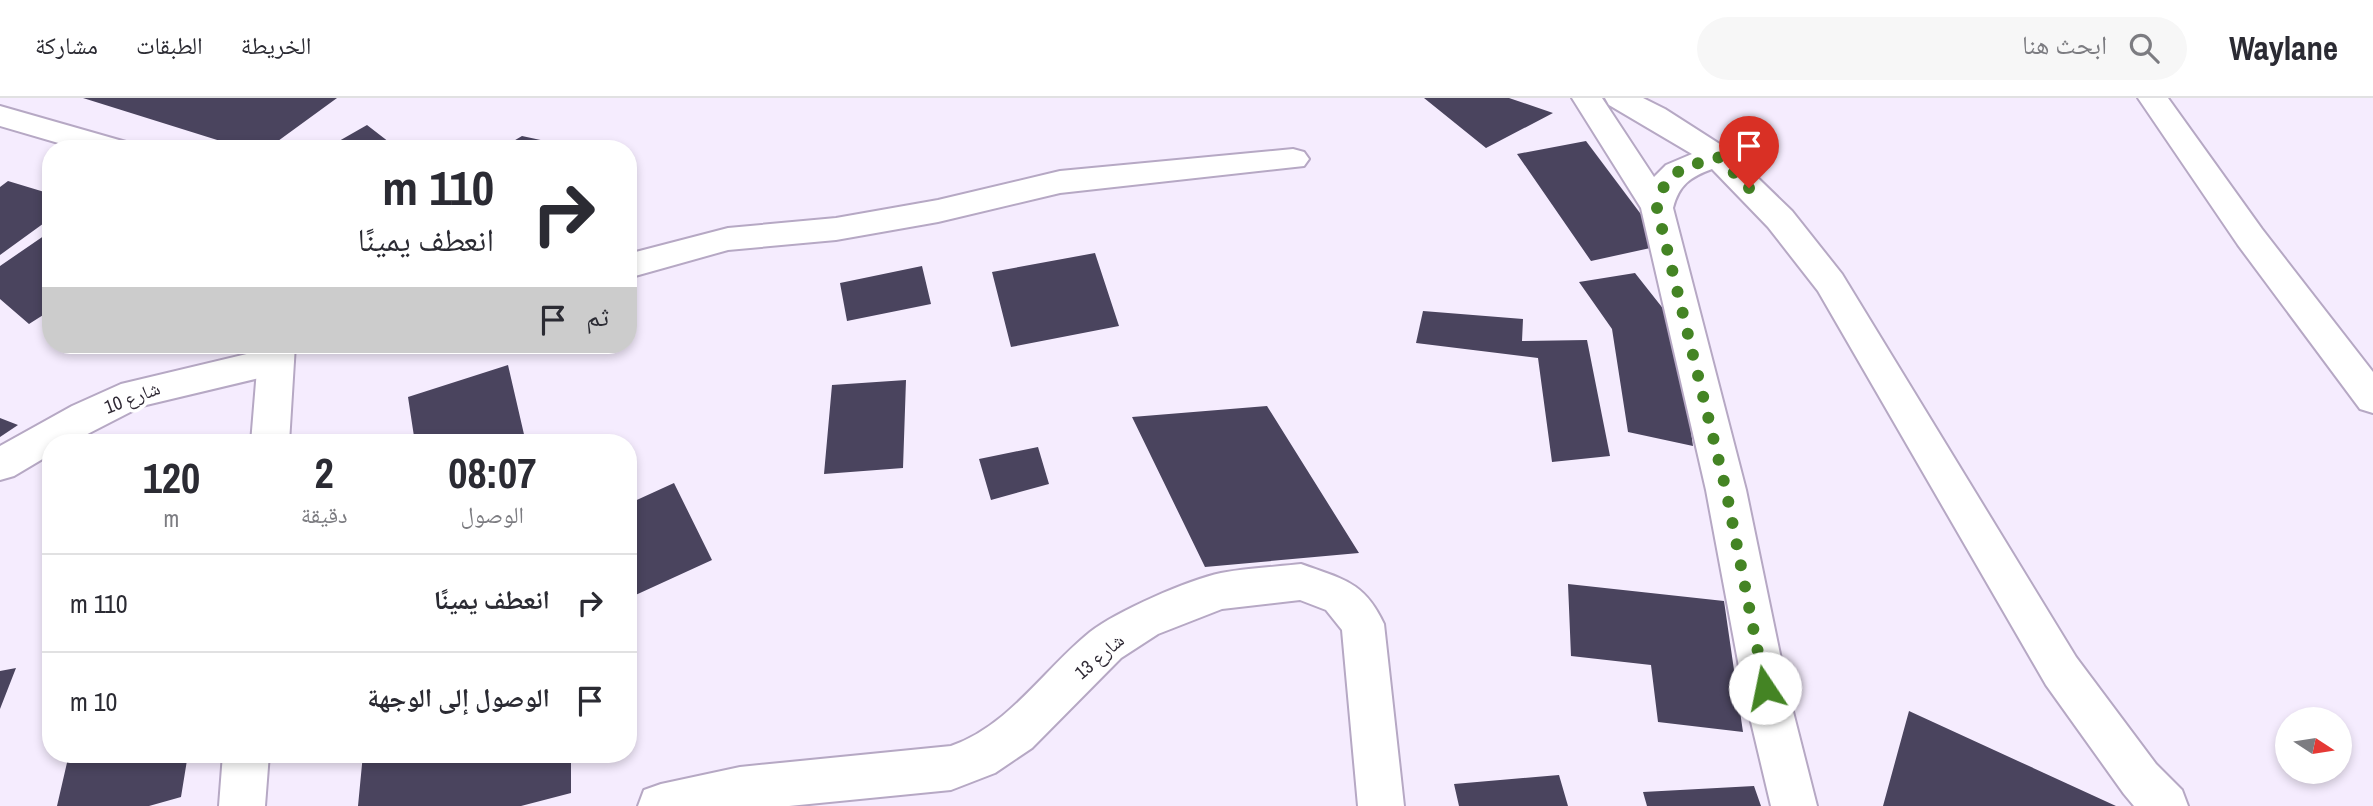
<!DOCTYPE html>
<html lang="ar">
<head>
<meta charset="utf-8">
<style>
  :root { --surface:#fff; --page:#f7f7f7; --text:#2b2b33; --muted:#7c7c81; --line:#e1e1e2 }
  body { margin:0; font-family:"Archivo Narrow","Noto Naskh Arabic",sans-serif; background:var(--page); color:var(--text); direction:rtl; height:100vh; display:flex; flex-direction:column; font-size:26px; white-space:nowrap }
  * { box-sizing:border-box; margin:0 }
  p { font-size:23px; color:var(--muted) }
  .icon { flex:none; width:38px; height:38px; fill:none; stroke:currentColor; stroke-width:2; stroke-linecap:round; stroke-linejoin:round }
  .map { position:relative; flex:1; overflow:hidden; direction:ltr }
  .details { position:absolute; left:42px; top:336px; width:595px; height:329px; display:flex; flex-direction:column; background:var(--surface); border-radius:28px; box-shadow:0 4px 10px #0003; direction:rtl }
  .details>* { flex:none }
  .banner { position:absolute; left:42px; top:42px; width:595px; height:214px; border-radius:28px; box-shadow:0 4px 10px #0003; direction:rtl; background:#fff; color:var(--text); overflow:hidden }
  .needle { width:46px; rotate:102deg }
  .fabs { position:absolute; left:2275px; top:609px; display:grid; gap:14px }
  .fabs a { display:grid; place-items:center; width:77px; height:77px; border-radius:50%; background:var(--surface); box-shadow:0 4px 10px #0003; font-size:35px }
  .pin { position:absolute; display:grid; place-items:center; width:60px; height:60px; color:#fff; margin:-72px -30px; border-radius:50% 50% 50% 0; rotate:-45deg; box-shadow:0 0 7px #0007 }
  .pin .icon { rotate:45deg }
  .me { position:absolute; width:77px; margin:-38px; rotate:349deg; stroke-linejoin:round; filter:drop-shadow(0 0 5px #0008) }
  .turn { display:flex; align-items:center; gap:24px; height:147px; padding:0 28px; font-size:32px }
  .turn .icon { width:91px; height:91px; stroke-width:2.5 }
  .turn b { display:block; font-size:49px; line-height:60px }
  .then { display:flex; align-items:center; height:66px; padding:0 28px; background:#0003; gap:14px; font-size:26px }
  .eta { display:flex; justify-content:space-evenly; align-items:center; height:119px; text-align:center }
  .eta b { font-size:42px; font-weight:700; line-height:49px }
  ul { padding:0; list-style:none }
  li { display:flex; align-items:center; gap:21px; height:98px; padding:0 28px; border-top:2px solid var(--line) }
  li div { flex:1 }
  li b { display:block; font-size:26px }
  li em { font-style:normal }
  header { display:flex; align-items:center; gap:42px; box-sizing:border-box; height:98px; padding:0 35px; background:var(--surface); border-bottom:2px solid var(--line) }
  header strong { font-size:33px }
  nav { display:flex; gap:38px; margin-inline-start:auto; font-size:24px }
  .search { width:490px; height:63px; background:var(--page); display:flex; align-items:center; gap:18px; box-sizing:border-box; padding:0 24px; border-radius:38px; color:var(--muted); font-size:26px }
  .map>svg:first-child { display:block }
  .building { fill:#4a445e }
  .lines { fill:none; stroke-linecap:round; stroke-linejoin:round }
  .minor-casing { stroke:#b6a8c4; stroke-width:4 }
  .tertiary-casing { stroke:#b6a8c4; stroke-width:4 }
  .minor { fill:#fff; fill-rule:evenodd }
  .tertiary { fill:#fff; fill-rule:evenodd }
  .route { stroke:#448424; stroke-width:12; stroke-dasharray:0 21.6 }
  .labels { text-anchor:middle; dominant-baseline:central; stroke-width:7; stroke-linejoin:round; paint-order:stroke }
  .street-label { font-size:19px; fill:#2f2934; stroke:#fff }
</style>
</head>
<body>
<header>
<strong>Waylane</strong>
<div class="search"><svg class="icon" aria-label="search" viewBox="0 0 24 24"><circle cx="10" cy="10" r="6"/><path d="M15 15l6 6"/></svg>ابحث هنا</div>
<nav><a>الخريطة</a><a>الطبقات</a><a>مشاركة</a></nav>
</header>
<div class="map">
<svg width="2373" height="708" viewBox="0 0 2373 708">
  <rect width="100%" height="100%" fill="#f5ecfe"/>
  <path class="building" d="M83,0H337L267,51H246Z
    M1424,0H1509L1553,15L1486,50Z
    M367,27L398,51H325Z
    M522,38L578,50V51H500Z
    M1586,43L1664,147L1591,163L1517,56Z
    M8,83L51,96V120L0,157V89Z
    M51,133V212L29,226L0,201V168Z
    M1095,155L1119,228L1011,249L992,174Z
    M922,168L931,206L847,223L840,185Z
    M1635,175L1676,227L1693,348L1628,334L1612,231L1579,184Z
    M1423,213L1523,221L1522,243L1587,242L1610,358L1552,364L1538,260L1416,245Z
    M508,267L526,345H415L408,299Z
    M906,282L903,370L824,376L832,287Z
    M1267,308L1359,455L1205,469L1132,319Z
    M0,320L18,327L0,339Z
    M1038,349L1049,386L991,402L979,361Z
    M674,385L712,462L629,500L628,406Z
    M1568,486L1724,503L1743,634L1658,624L1651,567L1571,558Z
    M16,570L0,611V573Z
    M1909,613L2116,708H1883Z
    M69,656H188L181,699L149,708H57Z
    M363,656H571V695L521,708H358Z
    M1559,677L1568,708H1459L1454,686Z
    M1754,688L1761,708H1647L1643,694Z"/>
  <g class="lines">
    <g class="minor-casing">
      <path id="minor" d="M1293,51L1304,54L1309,61L1304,68L1060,95L938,124L836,142L728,152L628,180V156L728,130L836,120L938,102L1060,73Z
        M276,249L289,253L294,263L289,273L142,308L70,345H51V356L14,378L0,382V348L72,308L121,286Z
        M1301,466C1342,481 1364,483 1384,526L1404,708H1358L1342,532L1326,512L1300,502L1222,511L1158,536L1121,560L1032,650L995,675L951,692L789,708H638L644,692L661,686L740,669L951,648C1009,628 1044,571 1090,534C1117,513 1188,482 1221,475C1247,470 1275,469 1301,466Z"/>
    </g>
    <g class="tertiary-casing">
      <path id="tertiary" d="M1572,0H1602L1654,79L1666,67L1692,56L1609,7L1605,0H1643L1665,11L1729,52L1792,113L1842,176L2076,559L2156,666L2182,692L2188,708H2134L2124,696L2046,587L1818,193L1768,129L1712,71C1690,79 1679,87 1673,110L1746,392L1787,590L1817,708H1771L1743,590L1706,392L1641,110Z
        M2138,0H2168L2262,131L2373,274V315L2360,311L2238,147Z
        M0,8L126,44L131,51H79L0,28Z
        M259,247H295L289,345H251Z
        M223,656H269L265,708H219Z"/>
    </g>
    <use href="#minor" class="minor"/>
    <use href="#tertiary" class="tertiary"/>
  </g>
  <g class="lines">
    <path class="route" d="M1749,90L1718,59C1685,69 1663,73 1657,110L1726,392L1765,590"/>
  </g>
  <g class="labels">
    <g class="street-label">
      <text transform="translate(132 299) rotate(-21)">شارع 10</text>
      <text transform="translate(1099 558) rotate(-41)">شارع 13</text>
    </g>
  </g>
</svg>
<div class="fabs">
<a><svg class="needle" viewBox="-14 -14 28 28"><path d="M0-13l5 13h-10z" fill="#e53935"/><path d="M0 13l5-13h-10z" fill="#7c7c81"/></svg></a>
</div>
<div class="pin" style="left:1749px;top:90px;background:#d93025"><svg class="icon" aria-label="arrive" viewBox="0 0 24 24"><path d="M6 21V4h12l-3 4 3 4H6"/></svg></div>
<svg class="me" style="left:1765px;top:590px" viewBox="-20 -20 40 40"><circle r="19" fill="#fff"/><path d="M0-13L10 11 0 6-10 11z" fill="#448424"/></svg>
<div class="banner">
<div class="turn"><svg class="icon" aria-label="right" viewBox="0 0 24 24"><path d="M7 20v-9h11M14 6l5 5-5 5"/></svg><div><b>110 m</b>انعطف يمينًا</div></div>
<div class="then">ثم<svg class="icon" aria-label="arrive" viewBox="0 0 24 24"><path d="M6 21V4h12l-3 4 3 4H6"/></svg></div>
</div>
<section class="details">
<div class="eta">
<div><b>08:07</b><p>الوصول</p></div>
<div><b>2</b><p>دقيقة</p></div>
<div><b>120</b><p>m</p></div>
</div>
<ul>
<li><svg class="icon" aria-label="right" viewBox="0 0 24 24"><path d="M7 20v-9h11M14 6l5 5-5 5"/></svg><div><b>انعطف يمينًا</b></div><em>110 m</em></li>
<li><svg class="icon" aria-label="arrive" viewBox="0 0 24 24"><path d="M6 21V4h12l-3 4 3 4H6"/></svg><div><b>الوصول إلى الوجهة</b></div><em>10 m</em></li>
</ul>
</section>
</div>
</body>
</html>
